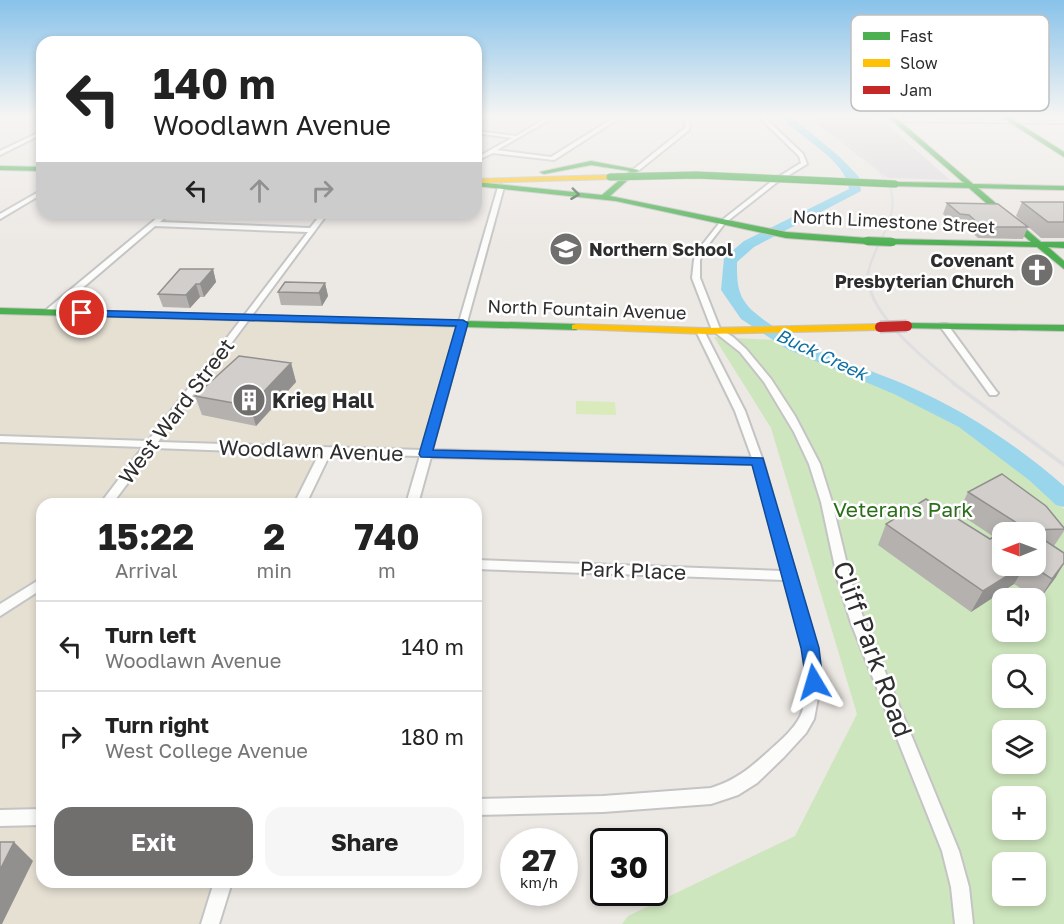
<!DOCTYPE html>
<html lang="en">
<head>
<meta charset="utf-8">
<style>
  :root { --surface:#fff; --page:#f6f6f6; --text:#222; --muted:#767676; --line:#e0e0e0; --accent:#706f6e }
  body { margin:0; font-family:"Golos Text",sans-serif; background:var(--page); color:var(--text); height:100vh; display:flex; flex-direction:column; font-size:22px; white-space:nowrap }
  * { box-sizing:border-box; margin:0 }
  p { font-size:20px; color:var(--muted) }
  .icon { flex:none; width:33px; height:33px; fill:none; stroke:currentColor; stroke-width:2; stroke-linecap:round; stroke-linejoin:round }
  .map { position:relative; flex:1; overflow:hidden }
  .drawer { position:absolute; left:36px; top:498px; width:446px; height:390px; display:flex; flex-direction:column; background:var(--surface); border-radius:18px; box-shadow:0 3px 9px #0003 }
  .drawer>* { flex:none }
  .guide { position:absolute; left:36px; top:36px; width:446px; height:183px; border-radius:18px; box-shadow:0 3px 9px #0003; background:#fff; color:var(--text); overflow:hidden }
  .needle { width:39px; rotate:269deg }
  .fabs { position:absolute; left:992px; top:522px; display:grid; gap:12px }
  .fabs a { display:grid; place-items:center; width:54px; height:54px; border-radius:12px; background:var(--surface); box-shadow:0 3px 9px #0003; font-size:30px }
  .speed { position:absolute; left:500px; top:828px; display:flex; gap:12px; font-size:30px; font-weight:700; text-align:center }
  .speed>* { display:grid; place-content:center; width:78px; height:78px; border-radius:50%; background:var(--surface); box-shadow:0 3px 9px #0003; line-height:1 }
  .speed small { font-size:15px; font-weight:400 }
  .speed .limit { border:3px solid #111; border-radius:9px; background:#fff; color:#111 }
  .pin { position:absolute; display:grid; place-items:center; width:51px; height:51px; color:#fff; margin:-26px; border:3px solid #fff; border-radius:50%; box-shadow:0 2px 6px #0007 }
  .me { position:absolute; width:66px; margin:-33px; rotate:353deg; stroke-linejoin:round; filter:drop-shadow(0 0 4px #0008) }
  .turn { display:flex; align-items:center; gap:21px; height:126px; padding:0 18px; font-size:27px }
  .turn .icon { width:78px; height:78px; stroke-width:2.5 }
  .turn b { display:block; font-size:42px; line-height:51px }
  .lanes { display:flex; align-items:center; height:57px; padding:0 18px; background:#0003; justify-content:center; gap:30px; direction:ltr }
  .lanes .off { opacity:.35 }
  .eta { display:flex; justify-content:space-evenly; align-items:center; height:102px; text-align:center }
  .eta b { font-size:36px; font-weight:700; line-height:42px }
  .cta { display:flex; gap:12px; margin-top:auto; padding:12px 18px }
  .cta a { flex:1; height:69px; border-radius:18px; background:var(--accent); color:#fff; font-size:24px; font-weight:700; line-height:69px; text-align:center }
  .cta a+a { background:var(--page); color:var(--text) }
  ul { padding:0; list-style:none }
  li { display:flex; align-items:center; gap:18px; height:90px; padding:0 18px; border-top:2px solid var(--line) }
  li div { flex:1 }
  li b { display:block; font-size:22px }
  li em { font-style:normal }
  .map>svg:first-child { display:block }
  .industrial { fill:#dcd9db }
  .education { fill:#e6e0d3 }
  .green { fill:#cee6be; fill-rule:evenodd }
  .pitch { fill:#d9eabb }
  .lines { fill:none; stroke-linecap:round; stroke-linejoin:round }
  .river { fill:#99d6ec; fill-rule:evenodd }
  .street-casing { stroke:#c5c4c5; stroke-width:4 }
  .fast-casing { stroke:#c5c4c5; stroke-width:2 }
  .slow-casing { stroke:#c5c4c5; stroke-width:2 }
  .street { fill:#fcfcfb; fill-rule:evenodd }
  .fast { fill:#4caf50; fill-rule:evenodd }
  .slow { fill:#ffc107; fill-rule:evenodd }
  .rail-far3 { stroke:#dfdfe1; stroke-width:1.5 }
  .rail-far2 { stroke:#dfdfe1; stroke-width:2 }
  .rail-far1 { stroke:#dfdfe1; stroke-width:3 }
  .rail { stroke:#dfdfe1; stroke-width:4 }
  .fast-bridge-far1-casing { stroke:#c5c4c5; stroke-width:8; stroke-linecap:butt }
  .fast-bridge-casing { stroke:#c5c4c5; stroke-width:10; stroke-linecap:butt }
  .jam-bridge-casing { stroke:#c5c4c5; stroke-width:13; stroke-linecap:butt }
  .fast-bridge-far1 { stroke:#4caf50; stroke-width:7 }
  .fast-bridge { stroke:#4caf50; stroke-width:8 }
  .jam-bridge { stroke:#c62828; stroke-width:10 }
  .wall { fill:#b4b1af; fill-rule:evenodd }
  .shaded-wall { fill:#92908e }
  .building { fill:#d1cecb; stroke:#92908e; stroke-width:1.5 }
  .oneway { stroke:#385b3a }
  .route { fill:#1a73e8; stroke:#114b97; stroke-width:1.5 }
  .labels { text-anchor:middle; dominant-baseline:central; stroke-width:5; stroke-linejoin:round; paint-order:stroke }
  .far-street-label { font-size:18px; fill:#2e2e2e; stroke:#fff }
  .far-poi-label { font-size:18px; font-weight:bold; fill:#2e2e2e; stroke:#fff; text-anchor:start }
  .far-water-label { font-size:18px; font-style:italic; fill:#0d6fa3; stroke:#fff }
  .poi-label { font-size:21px; font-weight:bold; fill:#2e2e2e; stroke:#fff; text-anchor:start }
  .street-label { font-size:21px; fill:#2e2e2e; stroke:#fff }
  .park-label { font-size:21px; fill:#2c6e1b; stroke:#fff }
  .near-street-label { font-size:26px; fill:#2e2e2e; stroke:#fff }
  .key { fill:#fff; stroke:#c0c0c0; stroke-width:1.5 }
  .key-label { font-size:16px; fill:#2e2e2e }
</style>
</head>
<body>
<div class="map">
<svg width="1064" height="924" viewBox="0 0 1064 924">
  <rect width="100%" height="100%" fill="#ece8e4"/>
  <path class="industrial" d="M808,117H879L950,180L888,178Z"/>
  <path class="education" d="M0,310L463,323L426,454L326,451L300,504H42V882H223L210,924H0Z"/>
  <path class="green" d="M714,337L777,340L800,353L897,393L958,423L1036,483L1064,509V924H622L628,916L795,836L857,714L771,428ZM1002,532H1035V566H1002ZM1002,598H1035V632H1002ZM1002,664H1035V698H1002ZM1002,730H1035V764H1002ZM1002,796H1035V830H1002ZM1002,862H1035V896H1002Z"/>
  <path class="pitch" d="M576,401L615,402L616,415L576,414Z"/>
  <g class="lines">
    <path class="river" d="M781,117H792L841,158L859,177L861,191L754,247L737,262C737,283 737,297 754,312C794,347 857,364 906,385C964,410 1017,445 1064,486V507L1056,505L1029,480L959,427L894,394L787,349L741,319L721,290L724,258L744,241L849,189C845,159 801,139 781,117Z"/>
    <g class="street-casing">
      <path id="street" d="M483,117H489L476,124V121Z
        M548,117H554L497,150L551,157L615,117H621L554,160L493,153L476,161V158L512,138L476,133V131L516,136Z
        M683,117H687L690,124L689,130L638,171H634V169L685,128L686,124Z
        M759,117H764L803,154L807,164L776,183L725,223L705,249L700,260V278L720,329L733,337L746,349L771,379L795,416L820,464L832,502L851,581L865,623L959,851L969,887L973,924H955L951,887L942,851L851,623L838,581L821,502L809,464L794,432L764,382L740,352L712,330L692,278L694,260L699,249L721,221L772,181L801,163L799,156Z
        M893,119L1064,121V123L891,121Z
        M42,131V134L0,155V151Z
        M501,185L504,187L432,450L752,458L735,411L696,331L700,329H703L745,411L763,461L817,648L821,682L814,719L806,733L784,757L757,783L738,795L711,804L603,812L476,815V799L603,796L711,788C736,780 749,769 769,751C780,741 797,727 802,712C816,670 796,621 785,580L476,569V560L782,571L754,464L431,457L418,504H406L420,456L330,454L306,504H294L319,454L154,448L112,504H100L143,447L0,442V436L148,441L308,232L155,226L52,314H46V310L163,213H170L160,222L310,228L322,213H328L158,442L422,450L498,187Z
        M42,190V194L0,219V214Z
        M941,324H947L996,391L998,393L996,395H990L940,326Z
        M42,578V589L0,616V604Z
        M42,809V825L0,826V810Z
        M214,882H232L219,924H201Z"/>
    </g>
    <g class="fast-casing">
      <path id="fast" d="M888,117H895L973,184L1064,186V190L978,188L1041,242H1064V248L1048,247L1064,261V269L1037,247L889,244L888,242L892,239L1031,242L969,188L892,186V182H895L964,183Z
        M1001,117H1009L1064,152V157Z
        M591,161L639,170L610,196L786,232L867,238L871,241L867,244L786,238L616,201L476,186V182L602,195L630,171L591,165L544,174L540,172Z
        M0,166L42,167V171L0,170Z
        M0,308L576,324L581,327L576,330L0,314Z
        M907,323L1064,325V331L903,328L902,326Z"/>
    </g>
    <g class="slow-casing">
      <path id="slow" d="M610,175H613V179L476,183V179Z
        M576,324L705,328L880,324L885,327L880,330L705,334L572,329V325Z"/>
    </g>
    <use href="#street" class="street"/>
    <use href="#fast" class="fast"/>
    <use href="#slow" class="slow"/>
    <path class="rail-far3" d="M805,117C832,136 875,155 889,187"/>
    <path class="rail-far2" d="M868,274C873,243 903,217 889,185"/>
    <path class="rail-far1" d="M868,272C864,312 927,361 955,384"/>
    <path class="rail" d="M953,383L1064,465"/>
    <g class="fast-bridge-far1-casing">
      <path id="fast-bridge-far1" d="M610,177L696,175L895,184"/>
    </g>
    <g class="fast-bridge-casing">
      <path id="fast-bridge" d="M867,241L892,242"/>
    </g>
    <g class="jam-bridge-casing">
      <path id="jam-bridge" d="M880,327L907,326"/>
    </g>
    <use href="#fast-bridge-far1" class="fast-bridge-far1"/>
    <use href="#fast-bridge" class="fast-bridge"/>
    <use href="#jam-bridge" class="jam-bridge"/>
  </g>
  <path class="wall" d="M1022,202H1064V238H1041L1016,216Z
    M947,203L1028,227L1023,239L978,238L965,226H956L943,214Z
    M213,269L216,282L204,297H200L190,308L163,307L158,294Z
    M325,283L328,296L322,306L281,305L278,292Z
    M291,363L296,382L256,426L202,415L195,396Z
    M968,492L1064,528V531L1054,546L1056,577L1039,600L1014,584L971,612L878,545L886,524L990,539L994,537L958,513ZM1002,532H1035V566H1002Z"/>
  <path class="shaded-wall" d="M213,269L216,282L204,297L200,284Z
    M325,283L328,296L322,306L319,293Z
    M196,284L200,297L190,308L186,295Z
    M291,363L296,382L256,426L250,406Z
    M1064,563L1056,577L1039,600L1052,579Z
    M1023,566H1025L1014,584L971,612L983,591Z
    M14,842L33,861L2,924H0V870Z"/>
  <path class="building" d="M1022,202H1064V222H1048Z
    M947,203L998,204L1028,227H982L969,215L960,214Z
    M180,269H213L200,284H196L186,295L158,294Z
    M285,282L325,283L319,293L278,292Z
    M239,356L291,363L250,406L195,396Z
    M1002,474L1046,506L1064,528V529L1029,530L1033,532H1002V566H1023L983,591L886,524L926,499L990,539L1017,523L968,492Z
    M1035,534L1064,553V563L1052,579L1032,566H1035Z
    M0,842H14L0,870Z"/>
  <defs><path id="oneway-chevron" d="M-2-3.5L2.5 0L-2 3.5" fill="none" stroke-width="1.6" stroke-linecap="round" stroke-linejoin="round" transform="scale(1.5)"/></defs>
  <use class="oneway" href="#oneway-chevron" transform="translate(575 194) rotate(7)"/>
  <linearGradient id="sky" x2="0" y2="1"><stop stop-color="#88c2ea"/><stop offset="0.47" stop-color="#f6f5f3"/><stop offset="1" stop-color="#f6f5f3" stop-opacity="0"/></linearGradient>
  <rect width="1064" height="247" fill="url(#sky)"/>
  <path class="route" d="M78,310L463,320L468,323L433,450L763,458L819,648L823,682L821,687L814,690L807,687L801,648L752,465L421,457L419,454L456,326L82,316L78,315Z"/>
  <defs>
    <g id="school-disc" transform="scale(1.725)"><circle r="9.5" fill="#706f6e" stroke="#fff"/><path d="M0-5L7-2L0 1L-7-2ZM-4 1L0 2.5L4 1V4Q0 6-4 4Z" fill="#fff"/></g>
    <g id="church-disc" transform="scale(1.725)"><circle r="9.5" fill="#706f6e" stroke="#fff"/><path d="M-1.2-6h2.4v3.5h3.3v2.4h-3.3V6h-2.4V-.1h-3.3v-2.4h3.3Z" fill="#fff"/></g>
    <g id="building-disc" transform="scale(1.725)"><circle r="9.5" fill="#706f6e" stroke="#fff"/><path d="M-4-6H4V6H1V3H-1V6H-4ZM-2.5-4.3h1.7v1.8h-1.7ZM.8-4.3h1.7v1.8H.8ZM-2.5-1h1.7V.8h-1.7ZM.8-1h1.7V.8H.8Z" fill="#fff"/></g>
  </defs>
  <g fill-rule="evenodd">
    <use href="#school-disc" x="566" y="249"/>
    <use href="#church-disc" x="1037" y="270"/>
    <use href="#building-disc" x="249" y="400"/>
  </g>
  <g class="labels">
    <g class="far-street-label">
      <text transform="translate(894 221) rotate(3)">North Limestone Street</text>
      <text transform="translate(587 309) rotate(2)">North Fountain Avenue</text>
    </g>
    <g class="far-poi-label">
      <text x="589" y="249">Northern School</text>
      <text x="1014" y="260" text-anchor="end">Covenant<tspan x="1014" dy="21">Presbyterian Church</tspan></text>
    </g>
    <g class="far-water-label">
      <text transform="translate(822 354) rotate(25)">Buck Creek</text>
    </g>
    <g class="poi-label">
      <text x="272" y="400">Krieg Hall</text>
    </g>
    <g class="street-label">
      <text transform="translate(176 411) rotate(-53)">West Ward Street</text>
      <text transform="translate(311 450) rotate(2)">Woodlawn Avenue</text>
      <text transform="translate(633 570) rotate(2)">Park Place</text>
    </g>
    <g class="park-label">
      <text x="903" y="509">Veterans Park</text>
    </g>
    <g class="near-street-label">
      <text transform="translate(873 649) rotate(70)">Cliff Park Road</text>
    </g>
  </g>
  <rect x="851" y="15" width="198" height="96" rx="9" class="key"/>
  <rect x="863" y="32" width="27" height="8" fill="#4caf50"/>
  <rect x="863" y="59" width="27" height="8" fill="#ffc107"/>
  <rect x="863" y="86" width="27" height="8" fill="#c62828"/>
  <g class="key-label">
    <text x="900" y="42">Fast</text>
    <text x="900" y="69">Slow</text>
    <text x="900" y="96">Jam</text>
  </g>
</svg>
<div class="fabs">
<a><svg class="needle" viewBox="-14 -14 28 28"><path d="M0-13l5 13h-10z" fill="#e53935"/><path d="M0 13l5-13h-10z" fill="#767676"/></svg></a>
<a><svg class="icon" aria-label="sound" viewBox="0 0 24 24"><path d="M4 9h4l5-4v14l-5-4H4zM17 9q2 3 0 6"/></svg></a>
<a><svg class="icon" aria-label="search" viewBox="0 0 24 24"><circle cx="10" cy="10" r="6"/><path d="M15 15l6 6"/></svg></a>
<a><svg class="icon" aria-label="layers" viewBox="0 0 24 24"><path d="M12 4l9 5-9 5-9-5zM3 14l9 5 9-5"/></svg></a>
<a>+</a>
<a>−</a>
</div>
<div class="speed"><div>27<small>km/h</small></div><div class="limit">30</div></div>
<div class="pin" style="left:82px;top:313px;background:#d93025"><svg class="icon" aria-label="arrive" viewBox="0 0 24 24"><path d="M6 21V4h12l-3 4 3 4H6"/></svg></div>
<svg class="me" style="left:814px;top:682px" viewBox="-20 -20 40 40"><path d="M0-17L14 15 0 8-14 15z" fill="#1a73e8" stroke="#fff" stroke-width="4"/></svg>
<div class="guide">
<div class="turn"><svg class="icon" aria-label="left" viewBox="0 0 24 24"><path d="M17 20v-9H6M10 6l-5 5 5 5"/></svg><div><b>140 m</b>Woodlawn Avenue</div></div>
<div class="lanes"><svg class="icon" aria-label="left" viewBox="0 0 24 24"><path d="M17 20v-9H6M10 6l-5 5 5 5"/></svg><svg class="icon off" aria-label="ahead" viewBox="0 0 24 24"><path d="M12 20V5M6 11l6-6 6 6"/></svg><svg class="icon off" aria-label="right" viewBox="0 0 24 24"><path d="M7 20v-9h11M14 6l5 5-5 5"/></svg></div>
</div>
<section class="drawer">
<div class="eta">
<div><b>15:22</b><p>Arrival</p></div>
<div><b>2</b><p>min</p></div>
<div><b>740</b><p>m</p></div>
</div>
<ul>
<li><svg class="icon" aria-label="left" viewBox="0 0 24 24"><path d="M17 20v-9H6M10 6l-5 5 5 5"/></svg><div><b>Turn left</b><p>Woodlawn Avenue</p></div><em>140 m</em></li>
<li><svg class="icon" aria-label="right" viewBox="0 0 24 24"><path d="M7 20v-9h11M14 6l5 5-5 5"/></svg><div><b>Turn right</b><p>West College Avenue</p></div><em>180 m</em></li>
</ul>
<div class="cta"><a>Exit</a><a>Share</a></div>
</section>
</div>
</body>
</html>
